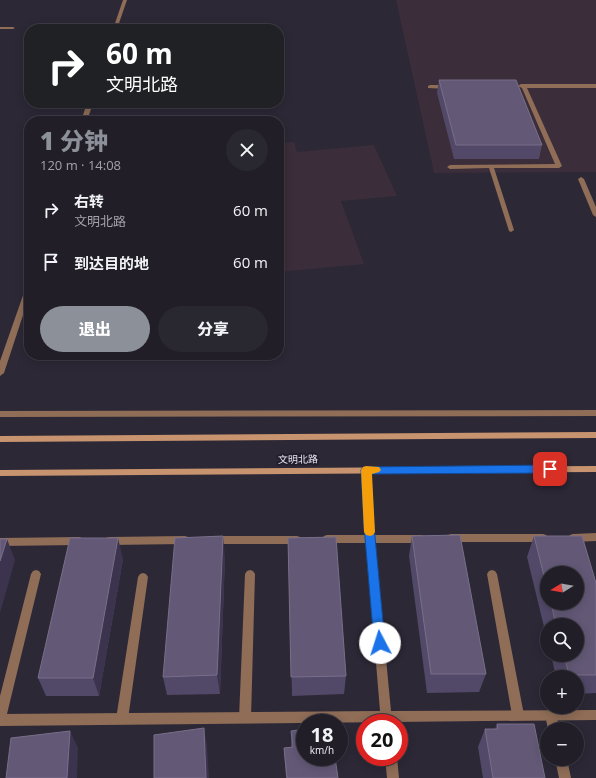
<!DOCTYPE html>
<html lang="zh">
<head>
<meta charset="utf-8">
<style>
  :root { --surface:#211e28; --page:#292730; --text:#f1f3f6; --muted:#a2a2a8; --line:#3e3c45; --accent:#8c9099 }
  body { margin:0; font-family:"Open Sans","Noto Sans SC",sans-serif; background:var(--page); color:var(--text); height:100vh; display:flex; flex-direction:column; font-size:15px; white-space:nowrap }
  * { box-sizing:border-box; margin:0 }
  p { font-size:13px; color:var(--muted) }
  .icon { flex:none; width:22px; height:22px; fill:none; stroke:currentColor; stroke-width:2; stroke-linecap:round; stroke-linejoin:round }
  .map { position:relative; flex:1; overflow:hidden }
  .details { position:absolute; left:24px; top:116px; width:260px; height:244px; display:flex; flex-direction:column; background:var(--surface); border-radius:16px; box-shadow:0 2px 10px #0003,0 0 0 1px var(--line) }
  .details>* { flex:none }
  .hud { position:absolute; left:24px; top:24px; width:260px; height:84px; border-radius:16px; box-shadow:0 2px 10px #0003,0 0 0 1px var(--line); background:#202124; color:#fff; overflow:hidden }
  .needle { width:26px; rotate:259deg }
  .controls { position:absolute; left:540px; top:566px; display:grid; gap:8px }
  .controls a { display:grid; place-items:center; width:44px; height:44px; border-radius:50%; background:var(--surface); box-shadow:0 2px 10px #0003,0 0 0 1px var(--line); font-size:20px }
  .speed { position:absolute; left:296px; top:714px; display:flex; gap:8px; font-size:20px; font-weight:700; text-align:center }
  .speed>* { display:grid; place-content:center; width:52px; height:52px; border-radius:50%; background:var(--surface); box-shadow:0 2px 10px #0003,0 0 0 1px var(--line); line-height:1 }
  .speed small { font-size:10px; font-weight:400 }
  .speed .limit { border:6px solid #d22; background:#fff; color:#111 }
  .pin { position:absolute; display:grid; place-items:center; width:34px; height:34px; color:#fff; margin:-17px; border-radius:8px; box-shadow:0 2px 6px #0006 }
  .me { position:absolute; width:44px; margin:-22px; rotate:355deg; stroke-linejoin:round; filter:drop-shadow(0 0 3px #0008) }
  .turn { display:flex; align-items:center; gap:14px; height:84px; padding:0 16px; font-size:18px }
  .turn .icon { width:52px; height:52px; stroke-width:2.5 }
  .turn b { display:block; font-size:28px; line-height:34px }
  .round { display:grid; place-items:center; flex:none; width:42px; height:42px; border-radius:21px; background:var(--page) }
  .headline { display:flex; align-items:center; justify-content:space-between; height:68px; padding:0 16px }
  h1 { font-size:24px; font-weight:800; line-height:30px; color:var(--accent) }
  .primary-button { display:flex; gap:8px; margin-top:auto; padding:8px 16px }
  .primary-button a { flex:1; height:46px; border-radius:24px; background:var(--accent); color:#fff; font-size:16px; font-weight:800; line-height:46px; text-align:center }
  .primary-button a+a { background:var(--page); color:var(--text) }
  ul { padding:0; list-style:none }
  li { display:flex; align-items:center; gap:12px; height:52px; padding:0 16px }
  li div { flex:1 }
  li b { display:block; font-size:15px }
  li em { font-style:normal }
  .map>svg:first-child { display:block }
  .education { fill:#3b2d39 }
  .lines { fill:none; stroke-linecap:round; stroke-linejoin:round }
  .lane { fill:#8f6d57; fill-rule:evenodd }
  .street { fill:#8f6d57; fill-rule:evenodd }
  .secondary { fill:#c8936f; fill-rule:evenodd }
  .wall { fill:#524868; fill-rule:evenodd }
  .shaded-wall { fill:#3c344e }
  .building { fill:#635977; stroke:#786f8a }
  .route { fill:#1a73e8; stroke:#114b97 }
  .slow { fill:#f59e0b }
  .labels { text-anchor:middle; dominant-baseline:central; stroke-width:4; stroke-linejoin:round; paint-order:stroke }
  .street-label { font-size:10px; fill:#eae7f0; stroke:#221e2c }
</style>
</head>
<body>
<div class="map">
<svg width="596" height="778" viewBox="0 0 596 778">
  <rect width="100%" height="100%" fill="#2c2836"/>
  <path class="education" d="M396,0H596V172L434,173Z
    M294,142L297,152L374,145L397,196L341,201L364,264L279,272V143Z"/>
  <g class="lines">
    <path class="lane" d="M596,84V88H527L562,166L559,168H494L514,230L511,232L509,231L489,168L450,169L447,167L450,165L555,164L522,88L518,86L521,84Z
      M430,85H449L452,87L449,89L428,88V86Z
      M596,410V416L0,417V411Z
      M366,467L369,468L370,470L374,535H421L424,536L426,539L424,542L421,543H375L391,711L596,710V720L0,726V714L380,711L366,543H327L324,542L322,539L324,536L327,535H365L362,470L363,468Z
      M596,533V541L573,542L570,541L568,538L570,535L573,534Z
      M451,534H543L546,535L548,538L546,541L543,542H451L448,541L446,538L448,535Z
      M185,536L188,537L190,540L188,543L185,544L109,545L106,544L104,541L106,538L109,537Z
      M213,536H297L300,537L302,540L300,543L297,544H213L210,543L208,540L210,537Z
      M79,537L82,538L84,541L82,544L79,545L0,546V538Z
      M385,757H397L399,778H387Z"/>
    <path class="street" d="M123,0H127L117,29H113Z
      M0,27H13L15,28L13,29H0Z
      M87,103H93L87,121H81Z
      M581,177L584,179L596,207V217L593,215L578,179Z
      M27,284H29V297L4,373L0,376V361Z
      M36,570L39,571L41,574L6,718L4,722L0,723V696L31,574L33,571Z
      M250,570L253,571L255,574L251,718L249,722L245,723L241,722L239,718L245,574L247,571Z
      M492,570L495,571L497,574L524,715L522,719L518,720L514,719L512,715L487,574L489,571Z
      M143,573L146,574L148,577L128,719L126,723L122,724L118,723L116,719L138,577L140,574Z
      M551,710L555,711L560,729H548L545,715L547,711Z
      M555,759H567L571,778H559Z"/>
    <path class="secondary" d="M596,432V438L0,442V436Z
      M596,466V472L0,476V470Z"/>
  </g>
  <path class="wall" d="M439,80L542,145L539,159H454L437,93Z
    M412,536L486,674L479,692L427,693L409,556Z
    M534,536L596,583V693L577,694V677H556L551,655H577V625H547V639L527,557ZM547,573L577,603H547Z
    M288,538L346,676L344,694L292,696Z
    M225,557L220,694L167,695L163,677Z
    M123,559L99,696H46L38,678Z
    M497,724L545,778H483L478,747L485,729H495Z
    M291,731L338,778H286L285,765L284,748L291,747Z"/>
  <path class="shaded-wall" d="M223,536L225,557L220,694L217,675Z
    M118,538L123,559L99,696L93,678Z
    M7,539L15,560L0,613V561Z
    M204,728L207,746L209,778H206Z
    M70,731L78,748L77,778H67Z"/>
  <path class="building" d="M439,80H516L542,145H456Z
    M460,535L486,674H431L412,536Z
    M223,536L217,675L163,677L175,538Z
    M534,536H582L596,583V675H569L564,655H577V625H556L551,603H577V573H547V588Z
    M336,537L346,676L291,677L288,538Z
    M70,538H118L93,678H38Z
    M0,539H7L0,561Z
    M497,724H534L545,778H493L485,729H498Z
    M204,728L206,778H154V735Z
    M305,729V757H335L338,778H287L284,748L293,747L291,731Z
    M70,731L67,778H6L11,738Z"/>
  <path class="route" d="M550,465L554,466L555,469L554,472L550,473L371,474L374,526L385,643L384,647L380,649L375,647L374,643L364,526L361,470L363,467Z"/>
  <path class="slow" d="M366,466L379,467L381,470L379,472L372,474L375,532L373,535L370,536L366,535L364,532L361,470L363,467Z"/>
  <g class="labels">
    <g class="street-label">
      <text transform="translate(298 459) rotate(-1)">文明北路</text>
    </g>
  </g>
</svg>
<div class="controls">
<a><svg class="needle" viewBox="-14 -14 28 28"><path d="M0-13l5 13h-10z" fill="#e53935"/><path d="M0 13l5-13h-10z" fill="#a2a2a8"/></svg></a>
<a><svg class="icon" aria-label="search" viewBox="0 0 24 24"><circle cx="10" cy="10" r="6"/><path d="M15 15l6 6"/></svg></a>
<a>+</a>
<a>−</a>
</div>
<div class="speed"><div>18<small>km/h</small></div><div class="limit">20</div></div>
<div class="pin" style="left:550px;top:469px;background:#d93025"><svg class="icon" aria-label="arrive" viewBox="0 0 24 24"><path d="M6 21V4h12l-3 4 3 4H6"/></svg></div>
<svg class="me" style="left:380px;top:643px" viewBox="-20 -20 40 40"><circle r="19" fill="#fff"/><path d="M0-13L10 11 0 6-10 11z" fill="#1a73e8"/></svg>
<div class="hud">
<div class="turn"><svg class="icon" aria-label="right" viewBox="0 0 24 24"><path d="M7 20v-9h11M14 6l5 5-5 5"/></svg><div><b>60 m</b>文明北路</div></div>
</div>
<section class="details">
<div class="headline"><div><h1>1 分钟</h1><p>120 m · 14:08</p></div><a class="round"><svg class="icon" aria-label="close" viewBox="0 0 24 24"><path d="M6 6l12 12M18 6L6 18"/></svg></a></div>
<ul>
<li><svg class="icon" aria-label="right" viewBox="0 0 24 24"><path d="M7 20v-9h11M14 6l5 5-5 5"/></svg><div><b>右转</b><p>文明北路</p></div><em>60 m</em></li>
<li><svg class="icon" aria-label="arrive" viewBox="0 0 24 24"><path d="M6 21V4h12l-3 4 3 4H6"/></svg><div><b>到达目的地</b></div><em>60 m</em></li>
</ul>
<div class="primary-button"><a>退出</a><a>分享</a></div>
</section>
</div>
</body>
</html>
